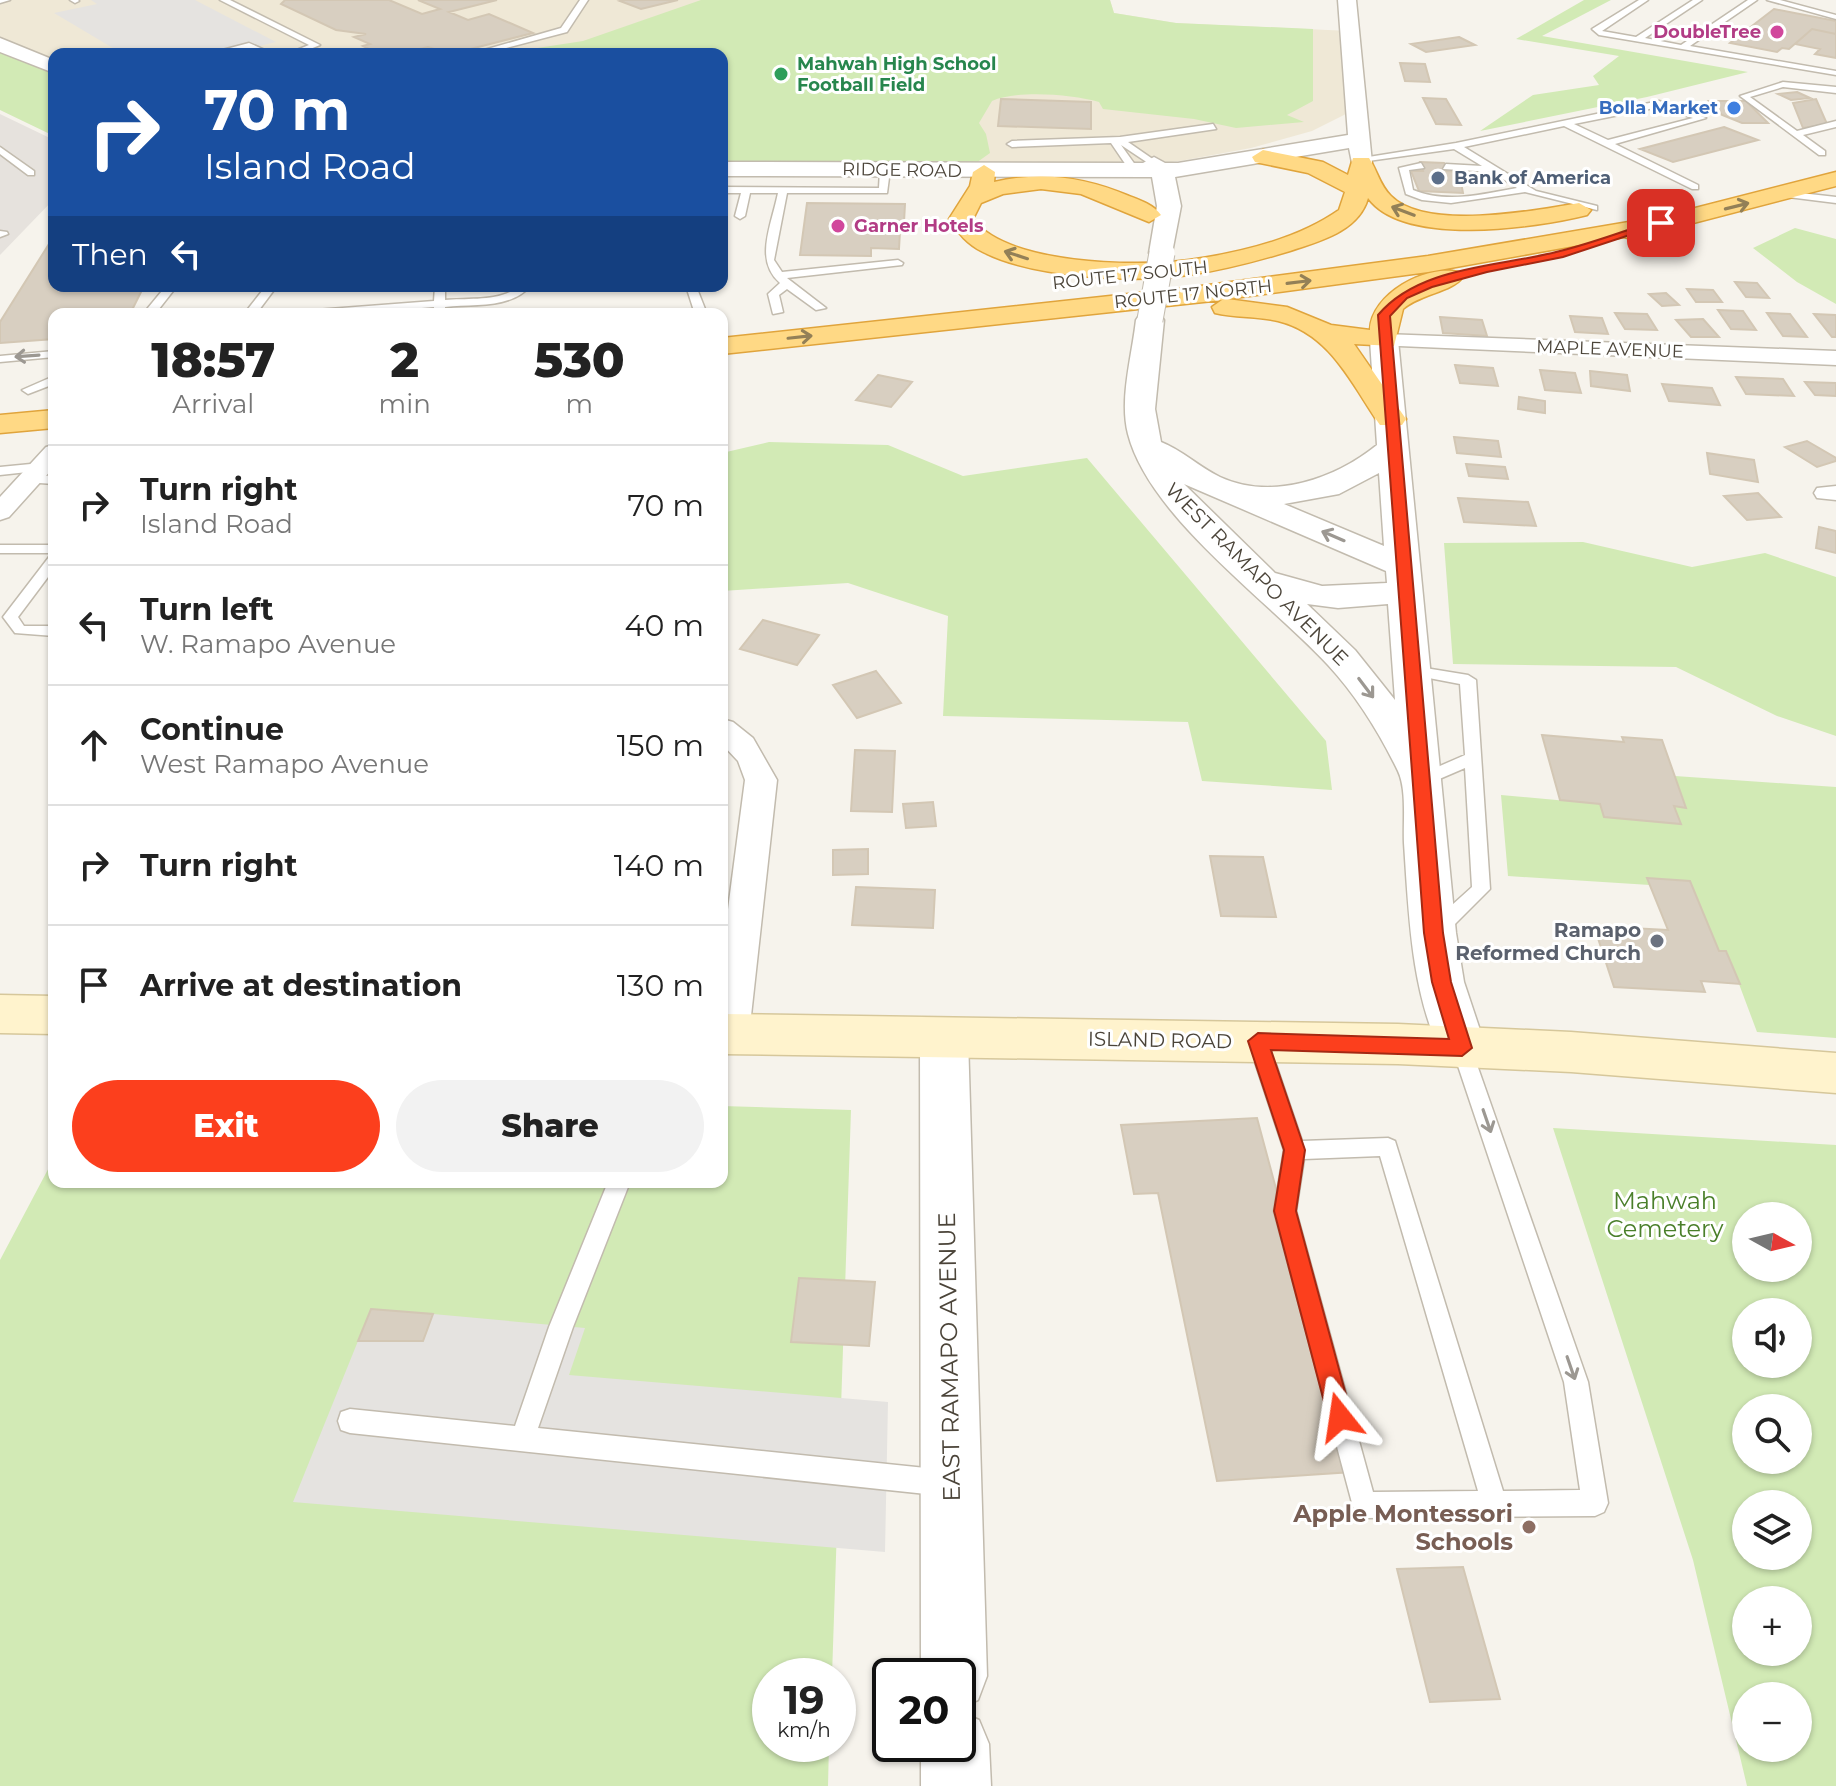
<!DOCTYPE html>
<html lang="en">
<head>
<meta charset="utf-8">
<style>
  :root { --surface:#fff; --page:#f2f2f2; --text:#222; --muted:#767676; --line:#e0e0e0; --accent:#fc3f1d }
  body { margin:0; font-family:Montserrat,sans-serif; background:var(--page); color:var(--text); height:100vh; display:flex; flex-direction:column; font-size:30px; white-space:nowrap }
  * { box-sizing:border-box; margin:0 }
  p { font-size:26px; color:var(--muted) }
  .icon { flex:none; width:44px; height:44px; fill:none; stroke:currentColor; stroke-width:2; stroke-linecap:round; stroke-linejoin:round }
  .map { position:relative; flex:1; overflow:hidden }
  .side { position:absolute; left:48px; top:308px; width:680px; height:880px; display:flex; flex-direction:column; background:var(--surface); border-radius:16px; box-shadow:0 2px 6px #0004 }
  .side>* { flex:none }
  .guide { position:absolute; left:48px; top:48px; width:680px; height:244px; border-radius:16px; box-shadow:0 2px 6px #0004; background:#1a4fa0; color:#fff; overflow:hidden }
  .needle { width:52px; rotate:98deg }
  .tools { position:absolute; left:1732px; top:1202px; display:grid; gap:16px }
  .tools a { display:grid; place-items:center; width:80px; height:80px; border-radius:50%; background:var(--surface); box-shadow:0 2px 6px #0004; font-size:40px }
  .speed { position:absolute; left:752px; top:1658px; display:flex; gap:16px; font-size:40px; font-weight:700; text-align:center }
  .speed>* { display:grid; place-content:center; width:104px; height:104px; border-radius:50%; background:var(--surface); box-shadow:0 2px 6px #0004; line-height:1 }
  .speed small { font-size:20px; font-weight:400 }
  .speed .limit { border:4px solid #111; border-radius:12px; background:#fff; color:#111 }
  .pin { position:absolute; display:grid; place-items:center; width:68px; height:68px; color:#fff; margin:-34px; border-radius:16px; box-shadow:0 4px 12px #0006 }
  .me { position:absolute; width:88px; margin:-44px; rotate:345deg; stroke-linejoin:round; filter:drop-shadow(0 0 6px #0008) }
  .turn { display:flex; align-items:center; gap:28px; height:168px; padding:0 24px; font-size:36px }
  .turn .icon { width:104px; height:104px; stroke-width:2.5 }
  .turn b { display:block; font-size:56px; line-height:68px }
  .then { display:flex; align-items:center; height:76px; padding:0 24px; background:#0003; gap:16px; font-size:30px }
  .eta { display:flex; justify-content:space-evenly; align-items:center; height:136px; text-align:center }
  .eta b { font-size:48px; font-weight:800; line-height:56px }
  .primary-button { display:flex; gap:16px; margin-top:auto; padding:16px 24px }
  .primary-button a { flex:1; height:92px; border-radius:48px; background:var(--accent); color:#fff; font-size:32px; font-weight:800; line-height:92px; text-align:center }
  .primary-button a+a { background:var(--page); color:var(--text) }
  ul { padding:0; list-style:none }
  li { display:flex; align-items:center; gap:24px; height:120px; padding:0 24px; border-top:2px solid var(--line) }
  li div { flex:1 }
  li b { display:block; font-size:30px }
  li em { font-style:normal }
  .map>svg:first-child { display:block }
  .industrial { fill:#e6e2dd }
  .education { fill:#efe8d6 }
  .green { fill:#d2eab5; fill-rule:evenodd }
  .parking { fill:#e5e3e0 }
  .building { fill:#d8cfc1; stroke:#d3c7b4; stroke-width:2 }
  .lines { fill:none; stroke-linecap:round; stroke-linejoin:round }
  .service-casing { stroke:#c2bbae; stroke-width:3 }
  .minor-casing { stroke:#c2bbae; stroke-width:3 }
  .tertiary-casing { stroke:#c2bbae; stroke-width:3 }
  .secondary-casing { stroke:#d6c79b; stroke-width:3 }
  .trunk-casing { stroke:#e0a43c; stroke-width:3 }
  .service { fill:#fff; fill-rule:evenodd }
  .minor { fill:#fff; fill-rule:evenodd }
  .tertiary { fill:#fff; fill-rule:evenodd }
  .secondary { fill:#fff3cd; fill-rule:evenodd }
  .trunk { fill:#ffd985; fill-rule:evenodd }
  .tertiary-bridge-casing { stroke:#c2bbae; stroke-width:27; stroke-linecap:butt }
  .tertiary-bridge { stroke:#fff; stroke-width:25 }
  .oneway { stroke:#938057 }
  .oneway2 { stroke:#9c9892 }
  .route { fill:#fc3f1d; stroke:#a42913; stroke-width:2 }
  .hotel-dot { fill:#d1479c; stroke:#fff; stroke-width:3 }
  .leisure-dot { fill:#2e9e5b; stroke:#fff; stroke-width:3 }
  .shop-dot { fill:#3f7fe0; stroke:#fff; stroke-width:3 }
  .service-dot { fill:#5c6f8a; stroke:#fff; stroke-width:3 }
  .worship-dot { fill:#6b7280; stroke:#fff; stroke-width:3 }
  .education-dot { fill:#8d6e63; stroke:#fff; stroke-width:3 }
  .labels { text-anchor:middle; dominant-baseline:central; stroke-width:6; stroke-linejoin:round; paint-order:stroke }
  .far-hotel-label { font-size:18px; font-weight:bold; fill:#b23c85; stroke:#fff; text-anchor:end }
  .far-leisure-label { font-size:18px; font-weight:bold; fill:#27864d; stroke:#fff; text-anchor:start }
  .far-shop-label { font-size:18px; font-weight:bold; fill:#366cbe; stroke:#fff; text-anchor:end }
  .far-street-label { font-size:18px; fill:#4b4439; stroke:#fff }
  .far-service-label { font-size:18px; font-weight:bold; fill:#4e5e75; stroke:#fff; text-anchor:start }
  .street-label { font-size:20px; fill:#4b4439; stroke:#fff }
  .worship-label { font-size:20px; font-weight:bold; fill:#5b616d; stroke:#fff; text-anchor:end }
  .near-park-label { font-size:24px; fill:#4a7f2a; stroke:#fff }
  .near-street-label { font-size:24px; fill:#4b4439; stroke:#fff }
  .near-education-label { font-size:24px; font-weight:bold; fill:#785e54; stroke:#fff; text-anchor:end }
</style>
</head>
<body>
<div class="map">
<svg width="1836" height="1786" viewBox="0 0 1836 1786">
  <rect width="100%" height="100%" fill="#f6f3ec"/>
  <path class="industrial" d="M0,114L54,140V199L0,255Z"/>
  <path class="education" d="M0,0H1110L1114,13L1176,23L1349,31L1356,109L1312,131L1251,148L1180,161L1082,172L722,169V54H54V67L0,44Z"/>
  <path class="green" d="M701,0H1110L1114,13L1176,23L1313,29V101L1287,115L1304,122L1236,128L1194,119L1103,109L1099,102C1071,94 1017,90 992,101L979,123L986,134L990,153L976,163L722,161V54H499L583,41Z
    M1584,0H1611L1542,36L1748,72L1647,97L1480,131L1533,95L1599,85L1593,76L1619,56L1516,39Z
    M0,44L54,74V136L0,110Z
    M1795,228L1836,239V304L1797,282L1753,248Z
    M769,442L888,445L963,476L1087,458L1326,741L1332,790L1202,781L1188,722L943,716L948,616L848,583L722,591V453Z
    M1583,542L1692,567L1765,553L1836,577V736L1777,716L1676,667L1453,664L1444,543Z
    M1675,776L1836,787V1038L1757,1032L1727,952L1719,951L1690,881L1648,878L1650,885L1508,876L1501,795L1600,804L1604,817L1680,824L1674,806L1686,807Z
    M722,1106L851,1110L832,1676H770V1744H829L828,1786H0V1260L54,1158V1182H722Z
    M1553,1128L1836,1145V1786H1747L1693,1560ZM1746,1216H1798V1268H1746ZM1798,1312V1364H1746V1312ZM1746,1408H1798V1460H1746ZM1746,1504H1798V1556H1746ZM1746,1600H1798V1652H1746ZM1798,1696V1748H1746V1696Z"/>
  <path class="parking" d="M91,0H195L276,42L225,54H123L54,13L97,4Z
    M433,1314L585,1328L569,1375L888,1402L885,1552L293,1502L358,1341H423Z"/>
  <path class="building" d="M285,0H389L422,14L440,9L418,0H497L449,12L468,20L489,14L533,33L451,54L428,47L399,54H379L363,46L370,44L354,37L366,34L336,30L281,4Z
    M625,0H678L641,9L620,1Z
    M1774,9L1836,21V34L1812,29L1789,49L1782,48L1777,52L1730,43Z
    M1812,29L1836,34V58L1815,54L1820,49L1795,44Z
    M1459,37L1475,45L1426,52L1411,44Z
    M1400,63L1425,64L1430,82L1405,81Z
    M1797,92L1810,98L1791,100L1778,94Z
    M1423,98L1446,99L1461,125L1436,124Z
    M1001,99L1091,102V129L998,126Z
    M1816,99L1827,124L1803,128L1793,103Z
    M1709,101H1746L1768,123H1742L1722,115Z
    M1724,127L1758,140L1673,162L1640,149Z
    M1420,162L1444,163L1447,171L1459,172L1463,193L1419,191L1411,171H1423Z
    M807,203L905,204L904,222H872L871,231H900L899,249L871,248V256L800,255Z
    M54,236V286H144L130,314H54V339L0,343V322Z
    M1735,282L1757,283L1769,298L1746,297Z
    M1687,289L1713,290L1722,302H1696Z
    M1666,293L1679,305L1662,306L1649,294Z
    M1718,310L1743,311L1756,330L1731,329Z
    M1615,313L1647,314L1657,330L1625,329Z
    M1767,313L1790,314L1807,337L1783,336Z
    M1814,314L1836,315V337H1832Z
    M1570,316L1602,318L1608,334L1575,332Z
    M1440,317L1482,320L1487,336L1443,333Z
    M1703,319L1719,337H1691L1676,320Z
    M1455,365L1493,368L1498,386L1460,383Z
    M1540,370L1575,373L1581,393L1545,390Z
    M1590,371L1627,375L1630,391L1591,386Z
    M878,375L912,382L891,407L856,400Z
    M1736,377L1783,379L1794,396L1746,394Z
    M1805,382L1836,383V396L1815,395Z
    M1662,384L1712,388L1720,405L1669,401Z
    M1519,397L1545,401V413L1518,409Z
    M1454,437L1498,441L1501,457L1457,453Z
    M1807,441L1836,458V461L1817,467L1785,447Z
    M1707,453L1754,460L1758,482L1710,474Z
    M1466,464L1505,467L1508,479L1469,476Z
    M1758,493L1781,517L1747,520L1724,496Z
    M1458,498L1528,502L1536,526L1464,522Z
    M1819,527L1836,531V553L1816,548Z
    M763,620L819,635L797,665L740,649Z
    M876,671L901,703L857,718L833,685Z
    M1542,735L1624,742L1622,737L1662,740L1686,808L1674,806L1681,824L1604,817L1600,804L1560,800Z
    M855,750L895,751L892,812L851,811Z
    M933,802L936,826L906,828L903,804Z
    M868,849V874L833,875V850Z
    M1210,856L1263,857L1276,917L1221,916Z
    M1647,878L1690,881L1719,951H1726L1740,984L1701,981L1705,992L1614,987L1594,926L1668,930Z
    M856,887L935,890L933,928L852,925Z
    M1257,1118L1352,1472L1217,1481L1158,1193L1134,1194L1121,1125Z
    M799,1278L875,1282L869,1346L791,1342Z
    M371,1309L433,1314L423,1341H358Z
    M1463,1567L1500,1699L1430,1702L1397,1569Z"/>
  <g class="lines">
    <g class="service-casing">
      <path id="service" d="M0,0H10L0,3Z
        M70,0H78L79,1L75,3Z
        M220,0H230L320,45L298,54H287L309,45Z
        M580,0H588L567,32L483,54H470L561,28Z
        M1639,0H1648L1602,31L1636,37L1693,0H1702L1645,38L1681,45L1748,0H1757L1690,46L1836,71V75L1599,35L1592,29Z
        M1767,0H1780L1836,15V19Z
        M249,43L274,54H263L248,48L207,54Z
        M1783,82L1836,87V93L1783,87L1750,97L1797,131L1836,121V127L1803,135L1825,151V155H1819L1740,96Z
        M1659,101L1706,118L1615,144L1698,185V189H1692L1564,126L1464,147L1536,191L1597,206V210L1525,192L1451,203L1422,200L1406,194L1399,168L1421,163L1424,168L1409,170L1413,190C1447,204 1483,194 1517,188L1492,172L1443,169L1446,164L1482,166L1454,149L1361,162L1356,159L1456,143ZM1659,107L1693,118L1608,140L1574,124Z
        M1213,124L1216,129L1128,142L1157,162L1154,167L1121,145L1136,166L1128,168L1111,143L1012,147L1007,144L1012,141L1120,137Z
        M0,147L34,171V175H28L0,154Z
        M885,167L890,170L887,193H787L774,260L782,272L898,260L903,263L902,265L787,278L826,308L816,310L787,289L779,295L783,312L773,314L768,294L780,283C754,260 771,227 778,193H750L745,216L740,219L735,216L741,193H722V187L879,188L880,170Z
        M1783,191L1836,197V203L1780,196L1778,194Z
        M0,231L7,232L8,234L0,237Z
        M166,286H177L155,314H143Z
        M266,286H277L256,314H244Z
        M435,286H445V300C467,298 502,302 519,286H530C511,309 473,304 445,307V314H433L434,307L347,314H297L303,311L434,301Z
        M686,286H696L707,314H695Z
        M54,351V357L0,362V356Z
        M54,376V384L28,394L22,390Z
        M41,463L47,467L46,470L0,475V467Z
        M30,475L54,476V484L25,482V476Z
        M0,545H54V553H0Z
        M54,556V569L18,617L24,626H54V636L15,633L3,617L49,557Z
        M1413,666L1468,675L1476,680L1490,889L1445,934H1431L1429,929L1431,924L1472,887L1465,768L1423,786L1415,780L1417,776L1465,755L1460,684L1408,674L1405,671Z
        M1258,1033L1265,1035L1268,1041L1302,1141L1388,1138L1395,1141L1503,1491L1580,1490L1564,1382L1452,1048L1455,1042L1462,1040L1469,1042L1588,1382L1608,1503L1604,1512L1595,1516L1364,1518L1355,1514L1274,1211L1284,1150L1248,1041L1251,1035ZM1380,1156L1478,1491L1373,1492L1296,1211L1304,1159Z
        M608,1182H630L573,1327L538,1428L945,1470L954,1474L958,1483L954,1492L945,1496L350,1433L341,1430L338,1421L341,1412L350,1409L515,1426L549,1327Z"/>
    </g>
    <g class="minor-casing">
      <path id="minor" d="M1384,334L1836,351V365L1376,345L1373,340L1376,335Z
        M54,445V467L9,517L0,520V497L46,447Z
        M1836,486V500L1817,498L1814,493L1817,488Z
        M722,719L733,722L753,738L777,780L749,1034L743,1045L730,1049L722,1046V955L745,780L738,761L722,744Z"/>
    </g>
    <g class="tertiary-casing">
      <path id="tertiary" d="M1338,0H1356L1372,163L1369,168H1353L1349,148L1175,177L1181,206L1171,258L1162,261L1149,253L1157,206L1152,177L722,176V162L1143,163L1154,157L1165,163H1178L1348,135Z
        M0,38L54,60V73L0,52Z
        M1150,312L1160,314L1164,320L1155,409L1161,442C1182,450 1199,467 1220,477C1272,501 1335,479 1377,445L1370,340L1374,334H1394L1398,340L1456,933L1464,982L1486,1048L1479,1062L1462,1068L1445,1062C1411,995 1409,917 1404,843C1403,822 1407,790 1398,771C1380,734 1356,695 1328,665C1270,602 1149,517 1128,434C1119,399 1132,356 1136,320L1140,314ZM1379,473L1384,546L1284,504L1339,494ZM1184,484L1386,571L1387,583L1322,586L1275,573ZM1307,604L1338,608L1388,604L1395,700L1355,650Z
        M944,1018L961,1024L968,1038L987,1676L978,1700L958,1708V1676H921L920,1038L927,1024Z
        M958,1711L979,1720L989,1744L991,1786H921V1744H958Z"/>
    </g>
    <g class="secondary-casing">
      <path id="secondary" d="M0,995L54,996V1034L0,1033Z
        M722,1014L1398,1024L1571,1032L1836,1053V1093L1571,1072L1398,1064L722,1054Z"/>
    </g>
    <g class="trunk-casing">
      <path id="trunk" d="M1263,150L1323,162L1348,175L1353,158H1369C1377,170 1380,186 1391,196C1426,231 1534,211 1579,203L1591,210L1587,215C1535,228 1404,247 1368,198C1359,231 1320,241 1290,251C1257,261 1223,270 1189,275C1134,283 1034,278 983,252C967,244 959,234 949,219L970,186L973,172L984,165L995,172L994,182C1041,171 1085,177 1129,196C1140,200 1154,205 1161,215L1149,222L1081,194L1041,189L1003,194L981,203L973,219C1007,265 1136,267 1189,260C1239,253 1298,239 1339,210L1345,192L1308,173L1255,162L1252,157Z
        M1836,172V186L1632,239L1624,237L1428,272L1227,299L1287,307L1331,325L1370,330C1371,294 1426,264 1458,272L1462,278C1453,291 1418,295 1403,309L1394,346L1354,344L1406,419L1402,425H1380C1352,385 1331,334 1278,321C1257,316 1236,318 1215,313L1212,307L1222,300L722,354V338L1193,287L1428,256L1664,216Z
        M54,410V428L0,433V415Z"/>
    </g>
    <use href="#service" class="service"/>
    <use href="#minor" class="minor"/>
    <use href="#tertiary" class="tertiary"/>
    <use href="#secondary" class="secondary"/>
    <use href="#trunk" class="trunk"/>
    <g class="tertiary-bridge-casing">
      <path id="tertiary-bridge" d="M1150,320L1162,253"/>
    </g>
    <use href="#tertiary-bridge" class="tertiary-bridge"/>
  </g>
  <defs><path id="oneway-shaft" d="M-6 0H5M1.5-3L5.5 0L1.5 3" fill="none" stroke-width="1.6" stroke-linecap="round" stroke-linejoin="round" transform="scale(2)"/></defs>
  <g class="oneway">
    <use href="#oneway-shaft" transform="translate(1737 206) rotate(-14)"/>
    <use href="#oneway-shaft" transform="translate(1403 211) rotate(-159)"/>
    <use href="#oneway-shaft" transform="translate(1016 255) rotate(-162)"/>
    <use href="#oneway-shaft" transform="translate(1299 282) rotate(-7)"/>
    <use href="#oneway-shaft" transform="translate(800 337) rotate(-6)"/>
  </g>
  <g class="oneway2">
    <use href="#oneway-shaft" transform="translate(27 356) rotate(176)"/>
    <use href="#oneway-shaft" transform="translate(1333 536) rotate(-157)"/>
    <use href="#oneway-shaft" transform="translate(1366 688) rotate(53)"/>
    <use href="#oneway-shaft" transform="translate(1487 1121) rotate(71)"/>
    <use href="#oneway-shaft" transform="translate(1571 1368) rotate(71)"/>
  </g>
  <path class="route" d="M1657,220L1666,223L1563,257L1487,272L1432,287L1407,298L1390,316L1443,933L1451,982L1472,1048L1462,1056L1271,1050L1305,1150L1296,1211L1352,1417L1349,1426L1340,1429L1331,1426L1328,1417L1274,1211L1284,1150L1248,1041L1258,1033L1449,1039L1432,982L1424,933L1378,315C1419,266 1498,267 1556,252C1590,244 1624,231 1657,220Z"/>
  <g class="hotel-dot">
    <circle cx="1777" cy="32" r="8"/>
    <circle cx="838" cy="226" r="8"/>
  </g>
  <circle class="leisure-dot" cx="781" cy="74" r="8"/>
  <circle class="shop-dot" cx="1734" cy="108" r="8"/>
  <circle class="service-dot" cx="1438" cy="178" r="8"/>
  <circle class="worship-dot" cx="1657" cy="941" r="8"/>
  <circle class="education-dot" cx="1529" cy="1527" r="8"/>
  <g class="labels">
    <g class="far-hotel-label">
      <text x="1761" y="32">DoubleTree</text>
      <text x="854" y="226" text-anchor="start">Garner Hotels</text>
    </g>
    <g class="far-leisure-label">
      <text x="797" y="64">Mahwah High School<tspan x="797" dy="21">Football Field</tspan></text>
    </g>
    <g class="far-shop-label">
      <text x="1718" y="108">Bolla Market</text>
    </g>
    <g class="far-street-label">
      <text transform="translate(902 170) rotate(1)">RIDGE ROAD</text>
      <text transform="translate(1130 275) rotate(-6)">ROUTE 17 SOUTH</text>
      <text transform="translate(1193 294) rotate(-6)">ROUTE 17 NORTH</text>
      <text transform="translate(1610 349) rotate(2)">MAPLE AVENUE</text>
    </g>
    <g class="far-service-label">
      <text x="1454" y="178">Bank of America</text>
    </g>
    <g class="street-label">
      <text transform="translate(1257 574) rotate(45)">WEST RAMAPO AVENUE</text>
      <text transform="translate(1160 1040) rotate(1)">ISLAND ROAD</text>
    </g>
    <g class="worship-label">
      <text x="1641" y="930">Ramapo<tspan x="1641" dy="23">Reformed Church</tspan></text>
    </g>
    <g class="near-park-label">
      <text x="1665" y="1200">Mahwah<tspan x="1665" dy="28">Cemetery</tspan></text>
    </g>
    <g class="near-street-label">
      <text transform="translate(949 1357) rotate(-91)">EAST RAMAPO AVENUE</text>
    </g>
    <g class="near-education-label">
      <text x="1513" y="1513">Apple Montessori<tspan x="1513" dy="28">Schools</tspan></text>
    </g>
  </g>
</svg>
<div class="tools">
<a><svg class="needle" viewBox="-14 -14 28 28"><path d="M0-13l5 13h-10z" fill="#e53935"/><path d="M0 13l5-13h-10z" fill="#767676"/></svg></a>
<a><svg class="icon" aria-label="sound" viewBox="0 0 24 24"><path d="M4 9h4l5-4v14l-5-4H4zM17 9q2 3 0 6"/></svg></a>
<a><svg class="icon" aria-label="search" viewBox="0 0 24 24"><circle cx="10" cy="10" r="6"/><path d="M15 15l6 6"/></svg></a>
<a><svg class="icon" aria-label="layers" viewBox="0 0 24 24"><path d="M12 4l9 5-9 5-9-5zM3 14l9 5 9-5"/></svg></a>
<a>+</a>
<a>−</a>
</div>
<div class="speed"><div>19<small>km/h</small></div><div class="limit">20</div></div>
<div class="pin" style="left:1661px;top:223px;background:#d93025"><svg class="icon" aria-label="arrive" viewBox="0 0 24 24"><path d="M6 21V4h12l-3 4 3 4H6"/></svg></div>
<svg class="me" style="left:1340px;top:1417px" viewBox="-20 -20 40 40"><path d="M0-17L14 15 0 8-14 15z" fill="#fc3f1d" stroke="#fff" stroke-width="4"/></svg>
<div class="guide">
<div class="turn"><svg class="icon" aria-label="right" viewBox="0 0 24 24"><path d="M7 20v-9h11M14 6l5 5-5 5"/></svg><div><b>70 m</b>Island Road</div></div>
<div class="then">Then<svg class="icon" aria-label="left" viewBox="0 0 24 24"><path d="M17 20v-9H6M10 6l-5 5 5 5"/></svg></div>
</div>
<section class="side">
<div class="eta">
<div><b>18:57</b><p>Arrival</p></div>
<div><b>2</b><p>min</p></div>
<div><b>530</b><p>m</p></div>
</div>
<ul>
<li><svg class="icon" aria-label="right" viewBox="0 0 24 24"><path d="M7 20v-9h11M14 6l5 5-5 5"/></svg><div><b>Turn right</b><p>Island Road</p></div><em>70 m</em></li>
<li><svg class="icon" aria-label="left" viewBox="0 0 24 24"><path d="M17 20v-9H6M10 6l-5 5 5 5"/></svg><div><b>Turn left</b><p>W. Ramapo Avenue</p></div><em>40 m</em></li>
<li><svg class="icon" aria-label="ahead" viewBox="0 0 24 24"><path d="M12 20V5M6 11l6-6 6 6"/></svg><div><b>Continue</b><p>West Ramapo Avenue</p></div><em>150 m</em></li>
<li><svg class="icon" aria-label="right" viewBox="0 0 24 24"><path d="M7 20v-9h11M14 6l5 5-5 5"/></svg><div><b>Turn right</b></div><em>140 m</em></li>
<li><svg class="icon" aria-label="arrive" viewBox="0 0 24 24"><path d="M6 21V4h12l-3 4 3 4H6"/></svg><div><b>Arrive at destination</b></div><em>130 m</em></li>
</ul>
<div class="primary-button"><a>Exit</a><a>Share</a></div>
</section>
</div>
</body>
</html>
